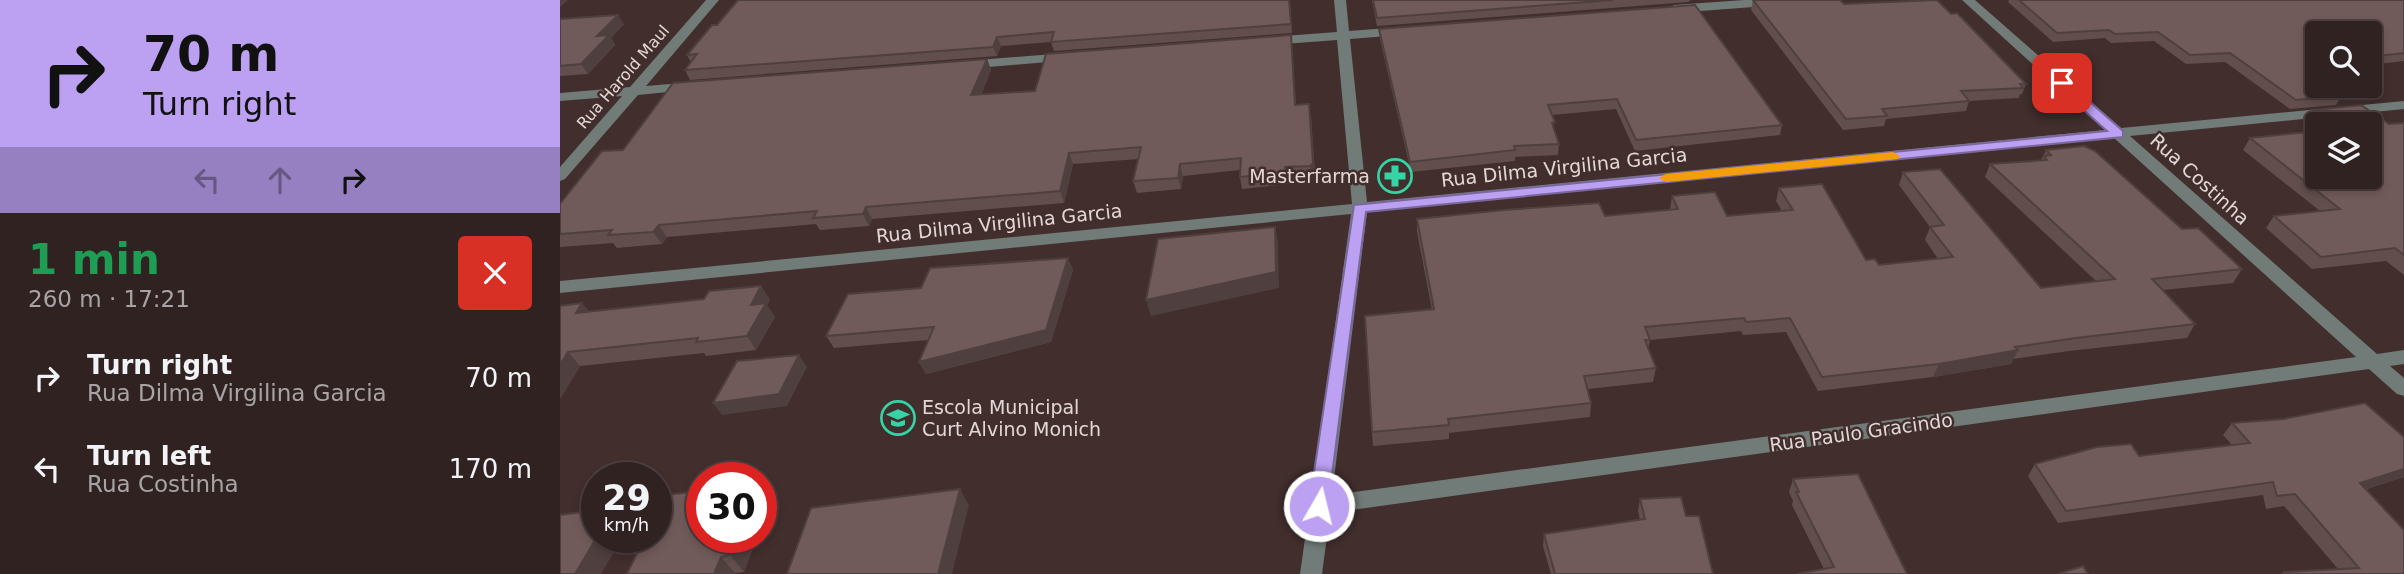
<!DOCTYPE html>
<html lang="en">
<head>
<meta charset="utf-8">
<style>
  :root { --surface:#312222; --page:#3d2f2f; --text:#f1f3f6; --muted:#a8a4a5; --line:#4c3f40 }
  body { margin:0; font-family:"DejaVu Sans",sans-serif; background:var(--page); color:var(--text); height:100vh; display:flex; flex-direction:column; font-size:26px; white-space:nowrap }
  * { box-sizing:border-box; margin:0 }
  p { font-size:23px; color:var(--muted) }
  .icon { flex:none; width:38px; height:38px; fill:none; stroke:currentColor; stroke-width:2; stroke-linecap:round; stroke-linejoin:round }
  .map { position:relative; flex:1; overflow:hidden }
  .panel { display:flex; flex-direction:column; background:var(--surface); width:560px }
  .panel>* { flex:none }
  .banner { background:#bca0f2; color:#111; overflow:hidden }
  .controls { position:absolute; left:1745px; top:21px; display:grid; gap:14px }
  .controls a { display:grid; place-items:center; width:77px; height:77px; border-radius:7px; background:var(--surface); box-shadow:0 4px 10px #0003,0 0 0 2px var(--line); font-size:35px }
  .speed { position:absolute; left:21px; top:462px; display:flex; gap:14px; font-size:35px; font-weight:700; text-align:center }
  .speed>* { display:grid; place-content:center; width:91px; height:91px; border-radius:50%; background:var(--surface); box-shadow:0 4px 10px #0003,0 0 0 2px var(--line); line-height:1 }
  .speed small { font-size:18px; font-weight:400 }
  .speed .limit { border:10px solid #d22; background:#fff; color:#111 }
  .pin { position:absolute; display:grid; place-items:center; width:60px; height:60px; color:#fff; margin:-30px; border-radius:14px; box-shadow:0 4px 10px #0006 }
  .me { position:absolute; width:77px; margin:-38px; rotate:8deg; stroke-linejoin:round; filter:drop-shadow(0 0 5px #0008) }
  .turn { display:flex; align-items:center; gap:24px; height:147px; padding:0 28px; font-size:32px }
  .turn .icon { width:91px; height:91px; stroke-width:2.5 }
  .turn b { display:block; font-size:49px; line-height:60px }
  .lanes { display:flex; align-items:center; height:66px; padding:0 28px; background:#0003; justify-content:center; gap:35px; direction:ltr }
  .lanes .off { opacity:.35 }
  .round { display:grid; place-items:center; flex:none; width:74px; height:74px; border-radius:7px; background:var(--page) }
  .summary { display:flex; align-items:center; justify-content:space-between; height:119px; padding:0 28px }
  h1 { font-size:42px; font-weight:700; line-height:52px; color:#1e9e55 }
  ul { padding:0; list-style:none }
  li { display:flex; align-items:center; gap:21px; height:91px; padding:0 28px }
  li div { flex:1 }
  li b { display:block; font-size:26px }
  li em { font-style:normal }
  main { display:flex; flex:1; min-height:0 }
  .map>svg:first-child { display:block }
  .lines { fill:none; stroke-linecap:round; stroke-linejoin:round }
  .minor { fill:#717b77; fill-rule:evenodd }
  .wall { fill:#614e4d }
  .shaded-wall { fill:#4f403f }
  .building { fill:#715b5a; stroke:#4f403f; stroke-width:2 }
  .route { fill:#bca0f2; stroke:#7a689d; stroke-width:2 }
  .slow { fill:#f59e0b }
  .labels { text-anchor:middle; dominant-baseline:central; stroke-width:5; stroke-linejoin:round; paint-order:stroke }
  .far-street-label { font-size:16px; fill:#e3d7d6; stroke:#412e2d }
  .street-label { font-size:19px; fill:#e3d7d6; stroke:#412e2d }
  .poi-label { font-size:19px; fill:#e3d7d6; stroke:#412e2d; text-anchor:end }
</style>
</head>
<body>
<main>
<section class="panel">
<div class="banner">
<div class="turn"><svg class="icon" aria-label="right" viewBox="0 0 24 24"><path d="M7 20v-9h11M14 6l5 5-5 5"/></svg><div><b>70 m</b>Turn right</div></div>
<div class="lanes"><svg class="icon off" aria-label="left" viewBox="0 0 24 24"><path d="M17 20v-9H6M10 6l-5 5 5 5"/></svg><svg class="icon off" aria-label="ahead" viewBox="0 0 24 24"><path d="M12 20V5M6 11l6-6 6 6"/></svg><svg class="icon" aria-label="right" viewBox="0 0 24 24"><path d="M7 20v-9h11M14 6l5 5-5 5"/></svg></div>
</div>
<div class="summary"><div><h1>1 min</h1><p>260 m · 17:21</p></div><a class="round" style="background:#d93025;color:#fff"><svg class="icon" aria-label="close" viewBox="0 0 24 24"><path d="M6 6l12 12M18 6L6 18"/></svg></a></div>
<ul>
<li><svg class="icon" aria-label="right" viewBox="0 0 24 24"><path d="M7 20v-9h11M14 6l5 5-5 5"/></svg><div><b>Turn right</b><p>Rua Dilma Virgilina Garcia</p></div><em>70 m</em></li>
<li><svg class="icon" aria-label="left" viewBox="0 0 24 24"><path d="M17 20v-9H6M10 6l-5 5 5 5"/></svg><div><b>Turn left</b><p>Rua Costinha</p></div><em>170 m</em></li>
</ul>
</section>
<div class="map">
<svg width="1844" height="574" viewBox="0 0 1844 574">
  <rect width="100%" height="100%" fill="#412e2d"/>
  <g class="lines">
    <path class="minor" d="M146,0H159L86,86L133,82L138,83V89L78,95L5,179L0,181V167L62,96L0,101V93L70,87Z
      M774,0H786L789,31L841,27L847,31L841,35L790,39L807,202L1545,130L1402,0H1415L1561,128L1844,101V109L1570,136L1817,354L1844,350V364L1830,366L1844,378V396L1837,394L1809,369L770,513L762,574H740L791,214L0,293V281L792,204L777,40L709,45L703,41L709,37L777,32ZM1554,138L1796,357L772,495L807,212Z
      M1184,0H1238L1232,4L1114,13L1108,9L1114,5Z
      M506,53L511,54V60L405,69L398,65L405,61Z"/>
  </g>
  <path class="wall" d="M178,0H730L732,33L494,51L491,42L441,46L437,56L130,80L125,70L131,62L127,55L157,25Z
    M812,0H1131L1128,2L817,26Z
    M1193,0L1284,4L1466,84L1462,94H1460L1459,98L1409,101L1406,111L1326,119L1324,126L1283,130L1191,10Z
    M1449,0H1844V61L1810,65V33H1757V86L1781,96L1776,105L1730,109L1665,62L1626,64L1594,41L1551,43L1545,38L1493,42L1448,2Z
    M0,19L64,24L51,38L55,45L28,74L0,76Z
    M819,29L1222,125L1220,135L1075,151L1056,109L992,115L995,133L999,144L998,155L955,157V161L851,172L820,39Z
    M731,35L736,105L751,116L755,174L751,177L727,179L728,184L682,189L680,177V170L623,176L621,189L577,193L573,181L578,159L513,164L504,203L312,219L309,226L260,230L256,224L107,237L102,244L57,248L53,243L0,247V204L63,150L427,59L431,70L421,95L475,91Z
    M1754,110L1829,124L1844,123V275L1826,261L1752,269L1706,228L1714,216L1760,211L1683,150L1690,138L1810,124H1757V129L1747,121Z
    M1486,150L1622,229L1682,269L1673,283L1603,290L1635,324L1627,338L1509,351L1453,359L1451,364L1373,377L1258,391L1226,332L1183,335L1181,331L1090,340L1088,349L1096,368L1093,382L1028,389L1031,403L1030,417L889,433V439L813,446L812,432L872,310L857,232V219L1045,216L1110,209L1112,196L1167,216L1222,211L1216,201L1219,188L1306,260L1319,265L1378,259L1365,240L1370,227L1339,185L1343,172L1481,288L1536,281L1425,177L1430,164L1481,160Z
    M508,258L513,270L491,342L366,374L359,362L368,340L274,348L266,336L361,288Z
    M201,286L210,300L207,305L215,317L196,350L146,356L144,353L20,366L0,399V306L22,303L29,312L144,299Z
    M1672,423L1844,437V477L1807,489L1844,574H1722L1724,572L1778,569L1724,506L1706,509L1703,495L1498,523L1468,476L1475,464L1579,456L1672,445L1663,435Z
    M1233,479L1347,574L1264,569L1232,505L1233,501L1229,492Z
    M1080,499L1126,516L1153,574H991L983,546L984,534L1080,520L1078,511Z
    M197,537L184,572L175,573L174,574H67Z"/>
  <path class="shaded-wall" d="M0,0H8L0,7Z
    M58,15L64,24L51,38L55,45L28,74L21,64L37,36Z
    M437,37L441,46L437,56L433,47Z
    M427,59L431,70L416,107L411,95Z
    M749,104L755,174L751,177L750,166Z
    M509,153L513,164L504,203L500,191Z
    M620,164L623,176L621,189L618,178Z
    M306,207L312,219L309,226L303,214Z
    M99,225L107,237L102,244L93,232Z
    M715,227L718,244L719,288L591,316L586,300Z
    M508,258L513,270L491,342L366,374L359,362Z
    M201,286L210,300L207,305L215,317L196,350L187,336L191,305Z
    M22,303L33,317L16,313Z
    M1458,350L1451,364L1373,377L1379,364Z
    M8,352L20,366L0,399V365Z
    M239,355L247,367L227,406L162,415L153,403Z
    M1844,469V477L1789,495L1800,483Z
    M400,489L409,505L392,574H378Z
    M201,491L210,502L201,526Z
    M37,537H63L41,574H15Z
    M177,537H197L184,572L170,555Z
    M161,557L175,573L174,574H154Z"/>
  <path class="building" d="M178,0H729L731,24L491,42L494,32L437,37L433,47L125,70L137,54L127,55L152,25H157Z
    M813,0H1053L817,18Z
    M1193,0H1280L1284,4L1377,0L1391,14L1397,13L1466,84H1460L1463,88L1401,91L1409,101L1322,109L1327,116L1286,119Z
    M1459,0H1844V53L1810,57V33H1757V76L1753,77L1757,80V86H1766L1781,96L1736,100L1670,53L1630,55L1598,32L1555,34L1549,30L1497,33Z
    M1135,5L1222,125L1076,140L1057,99L988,105L995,122L992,123L999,144L954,146L955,150L850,162L819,29Z
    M58,15L37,36L49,35L21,64L0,66V19Z
    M731,35L735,105L749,104L753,163L750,166L725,167L726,172L680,177L681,158L620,164L618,178L573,181L581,147L509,153L500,191L306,207L303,214L253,218L257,211L99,225L93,232L48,235L52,230L0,234V204L42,151L63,150L113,83L427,59L411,95L475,91L486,54Z
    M1801,105L1829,124L1844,123V255L1835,248L1761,257L1714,216L1780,209L1690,138L1757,131V177H1810V124H1774L1754,110Z
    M1524,146L1535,151L1622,229L1638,228L1682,269L1592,279L1635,324L1516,338L1455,347L1458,350L1379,364L1262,377L1230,318L1186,322L1184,318L1085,327L1090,340H1085L1096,368L1024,376L1031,403L888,419L889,425L812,432L805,316L874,309L857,219L944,210L1039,203L1045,216L1118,209L1112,196L1155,192L1167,216L1233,210L1219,188L1262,184L1306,260L1315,259L1319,265L1393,257L1370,227L1384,225L1343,172L1380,169L1481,288L1555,279L1430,164L1487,160L1484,156L1491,155L1486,150Z
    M715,227L716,272L586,300L598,239Z
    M508,258L486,330L359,362L374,327L266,336L288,294L361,288L370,268Z
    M201,286L191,305L206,303L187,336L136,342L138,338L8,352L0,365V306L22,303L16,313L144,299L149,291Z
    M239,355L219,394L153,403L177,361Z
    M1805,403L1844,437V469L1800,483L1844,530V574H1725L1724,572L1799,568L1735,494L1717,496L1713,482L1506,511L1475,464L1537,447L1571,444L1579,456L1690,443L1672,423L1724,419Z
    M1298,474L1347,574H1237L1274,567L1236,492H1239L1233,479Z
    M400,489L378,574H227L251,508Z
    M142,491V537H177L170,555L161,557L154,574H67L85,537H96V514L105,495Z
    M1121,497L1126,516H1139L1153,574H995L984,534L1085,519L1080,499Z
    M37,510V537L15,574H0V515Z
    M1523,566L1528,574H1498Z"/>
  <path class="route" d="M1497,81H1506L1563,131V137L806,212L768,506L766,512H752L749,506L794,205L1547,131L1497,86Z"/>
  <path class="slow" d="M1333,152L1340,156L1338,159L1106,182L1099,178L1106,174Z"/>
  <defs>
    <g id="pharmacy-ring" transform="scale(1.75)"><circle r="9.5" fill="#412e2d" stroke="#35d4a7" stroke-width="1.5"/><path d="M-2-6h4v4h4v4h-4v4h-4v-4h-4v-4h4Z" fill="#35d4a7"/></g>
    <g id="school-ring" transform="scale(1.75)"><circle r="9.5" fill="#412e2d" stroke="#35d4a7" stroke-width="1.5"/><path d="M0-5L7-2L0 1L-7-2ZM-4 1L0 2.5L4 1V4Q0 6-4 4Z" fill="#35d4a7"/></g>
  </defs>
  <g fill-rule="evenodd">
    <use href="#pharmacy-ring" x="835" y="176"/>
    <use href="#school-ring" x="338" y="418"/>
  </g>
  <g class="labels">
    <g class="far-street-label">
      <text transform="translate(63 77) rotate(-49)">Rua Harold Maul</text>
    </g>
    <g class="street-label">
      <text transform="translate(1004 167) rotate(-6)">Rua Dilma Virgilina Garcia</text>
      <text transform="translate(1640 179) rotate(42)">Rua Costinha</text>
      <text transform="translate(439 223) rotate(-6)">Rua Dilma Virgilina Garcia</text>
      <text transform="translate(1301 432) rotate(-8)">Rua Paulo Gracindo</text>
    </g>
    <g class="poi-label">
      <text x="810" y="176">Masterfarma</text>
      <text x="362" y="407" text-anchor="start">Escola Municipal<tspan x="362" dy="22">Curt Alvino Monich</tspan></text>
    </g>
  </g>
</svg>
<div class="controls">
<a><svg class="icon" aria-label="search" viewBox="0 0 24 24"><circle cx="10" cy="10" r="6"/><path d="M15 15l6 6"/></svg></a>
<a><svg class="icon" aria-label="layers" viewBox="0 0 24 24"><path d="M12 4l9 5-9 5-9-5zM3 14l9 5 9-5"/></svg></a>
</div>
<div class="speed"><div>29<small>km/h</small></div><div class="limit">30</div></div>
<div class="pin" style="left:1502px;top:83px;background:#d93025"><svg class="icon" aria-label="arrive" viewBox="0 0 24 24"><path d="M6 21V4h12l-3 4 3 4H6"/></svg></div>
<svg class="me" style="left:759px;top:506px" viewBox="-20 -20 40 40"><circle r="17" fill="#bca0f2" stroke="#fff" stroke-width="3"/><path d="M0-11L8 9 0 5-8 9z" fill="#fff"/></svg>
</div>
</main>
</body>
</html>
